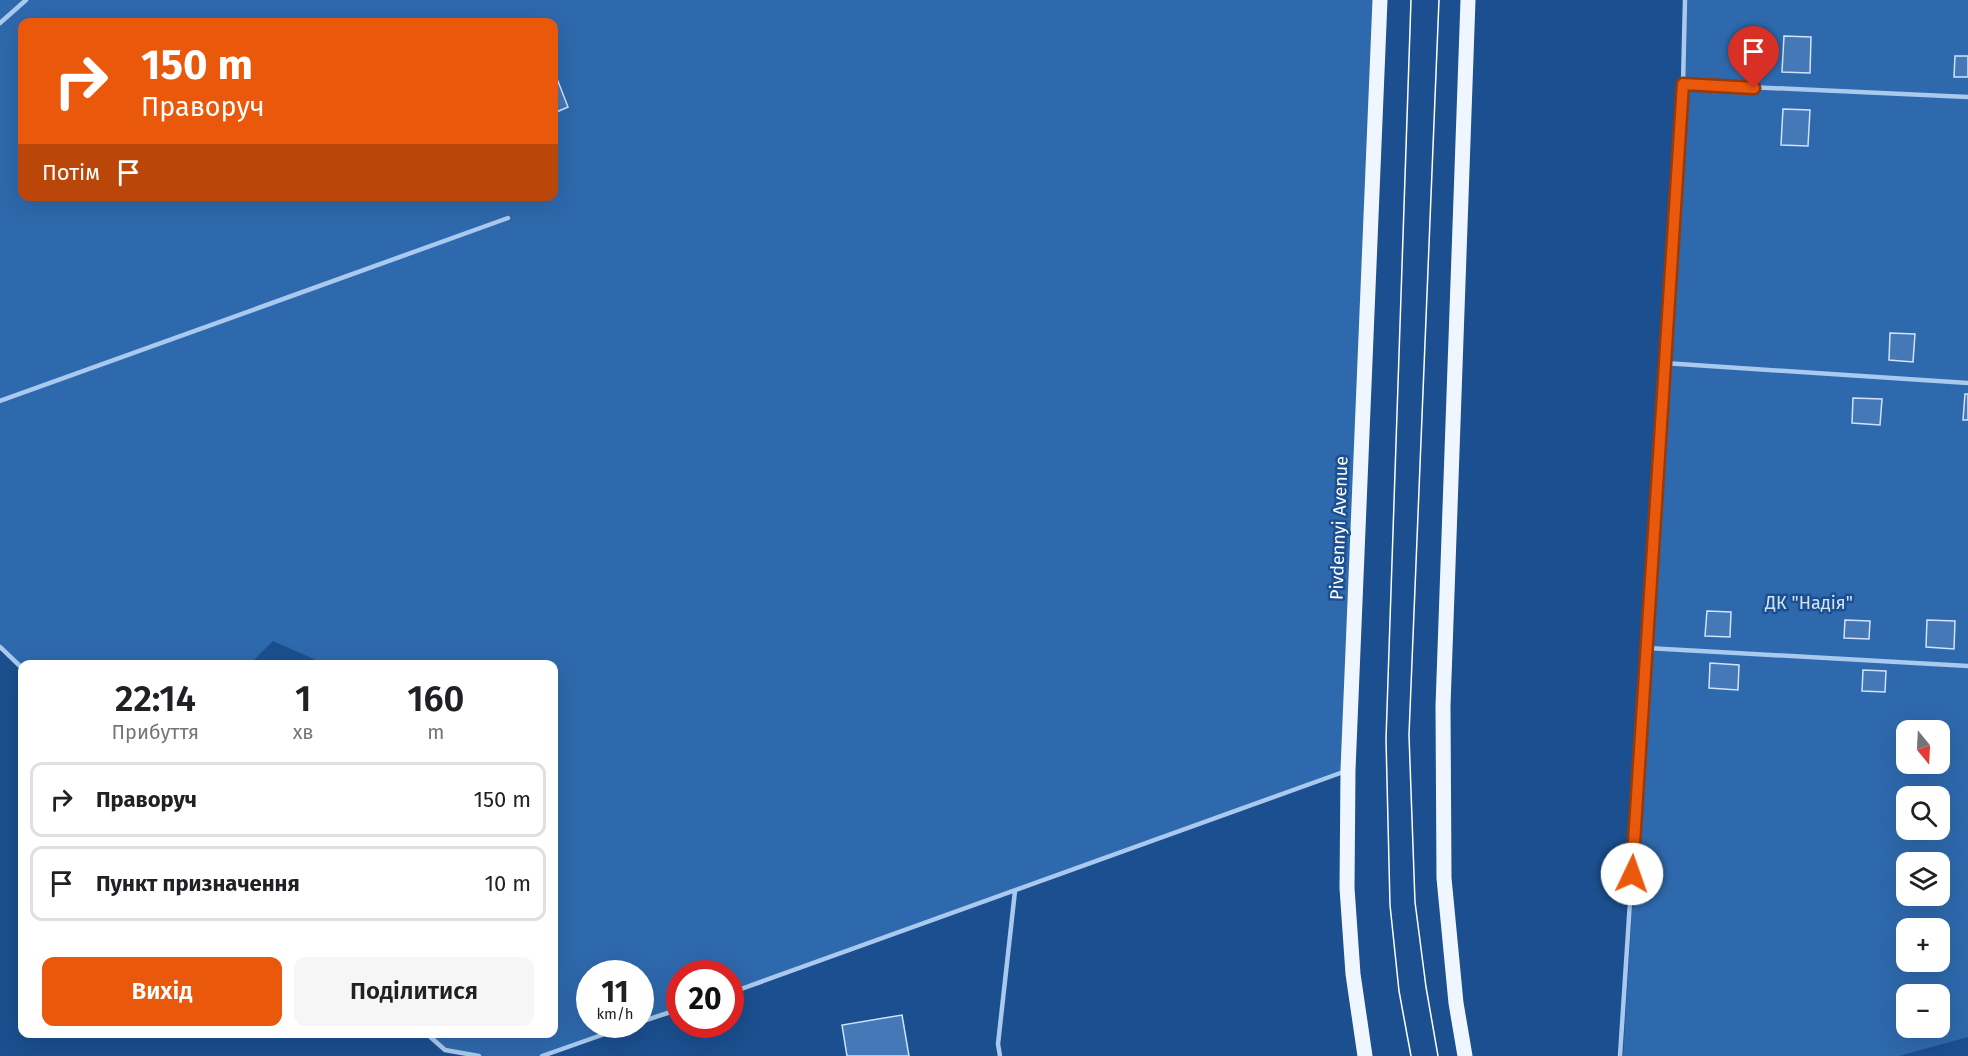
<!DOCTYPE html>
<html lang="uk">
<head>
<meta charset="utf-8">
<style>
  :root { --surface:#fff; --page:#f6f6f6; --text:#202124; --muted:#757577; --line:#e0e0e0; --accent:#ea580c }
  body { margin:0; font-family:"Fira Sans",sans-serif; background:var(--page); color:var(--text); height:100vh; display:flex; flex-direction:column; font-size:22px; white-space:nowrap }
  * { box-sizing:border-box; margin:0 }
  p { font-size:20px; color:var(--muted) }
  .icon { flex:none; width:33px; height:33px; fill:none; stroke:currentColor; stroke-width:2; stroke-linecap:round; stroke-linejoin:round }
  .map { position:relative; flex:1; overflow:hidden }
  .drawer { position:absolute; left:18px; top:660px; width:540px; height:378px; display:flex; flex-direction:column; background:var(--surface); border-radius:12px; box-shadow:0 6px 24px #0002 }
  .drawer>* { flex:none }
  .guide { position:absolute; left:18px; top:18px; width:540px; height:183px; border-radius:12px; box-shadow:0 6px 24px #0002; background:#ea580c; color:#fff; overflow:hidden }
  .needle { width:39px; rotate:162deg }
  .fabs { position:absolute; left:1896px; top:720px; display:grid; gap:12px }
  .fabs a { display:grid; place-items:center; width:54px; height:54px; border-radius:12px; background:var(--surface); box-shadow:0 6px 24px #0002; font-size:30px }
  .speed { position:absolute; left:576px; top:960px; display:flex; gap:12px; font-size:30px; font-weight:700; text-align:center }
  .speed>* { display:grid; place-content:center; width:78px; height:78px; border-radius:50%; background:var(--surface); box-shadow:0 6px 24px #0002; line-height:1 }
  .speed small { font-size:15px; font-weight:400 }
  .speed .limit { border:9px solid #d22; background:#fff; color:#111 }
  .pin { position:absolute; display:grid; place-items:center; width:51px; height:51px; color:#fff; margin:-62px -26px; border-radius:50% 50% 50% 0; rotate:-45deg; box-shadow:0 0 6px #0007 }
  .pin .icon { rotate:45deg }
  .me { position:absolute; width:66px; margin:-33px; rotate:3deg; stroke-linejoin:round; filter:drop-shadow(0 0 4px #0008) }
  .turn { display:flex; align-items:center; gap:21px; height:126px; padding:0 24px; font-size:27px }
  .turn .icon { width:78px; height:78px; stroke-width:2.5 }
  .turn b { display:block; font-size:42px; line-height:51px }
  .then { display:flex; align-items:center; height:57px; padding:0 24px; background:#0003; gap:12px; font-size:22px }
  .eta { display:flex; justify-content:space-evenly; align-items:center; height:102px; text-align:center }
  .eta b { font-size:36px; font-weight:600; line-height:42px }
  .primary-button { display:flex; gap:12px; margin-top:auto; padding:12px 24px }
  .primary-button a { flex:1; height:69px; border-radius:12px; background:var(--accent); color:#fff; font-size:24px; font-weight:600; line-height:69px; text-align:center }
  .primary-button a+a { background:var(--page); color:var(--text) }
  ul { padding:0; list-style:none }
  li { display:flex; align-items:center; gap:18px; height:75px; margin:0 12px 9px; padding:0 12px; border:3px solid var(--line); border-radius:12px }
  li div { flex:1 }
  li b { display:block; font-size:22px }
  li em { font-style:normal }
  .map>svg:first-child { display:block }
  .green { fill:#2e69ad; fill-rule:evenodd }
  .building { fill:#4478b7; stroke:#cfe3fa; stroke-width:1.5 }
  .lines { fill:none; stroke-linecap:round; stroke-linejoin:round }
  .lane { stroke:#a9c9ee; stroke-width:4.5 }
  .primary { stroke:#f0f6ff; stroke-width:15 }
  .tram { stroke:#fff; stroke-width:1.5 }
  .route-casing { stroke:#983908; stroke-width:15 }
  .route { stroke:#ea580c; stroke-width:10 }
  .labels { text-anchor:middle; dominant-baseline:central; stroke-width:5; stroke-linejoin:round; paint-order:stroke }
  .street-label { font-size:18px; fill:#fff; stroke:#1b4f8f }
  .park-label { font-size:18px; fill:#cfe3fa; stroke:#1b4f8f }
</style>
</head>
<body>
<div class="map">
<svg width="1968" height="1056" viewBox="0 0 1968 1056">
  <rect width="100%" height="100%" fill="#1b4f8f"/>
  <path class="green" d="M0,0H1380L1348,770L731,993L730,974H680L679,1009L641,1022L640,974H590V1024L633,1025L542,1056H479L445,1050L427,1034H554V664H325L273,641L250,664H22V668L0,647ZM22,22H554V196H22Z
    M1685,0H1968V1037L1899,1056H1623L1683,84ZM1906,730H1940V764H1906ZM1906,796H1940V830H1906ZM1906,862H1940V896H1906ZM1906,928H1940V962H1906ZM1906,994H1940V1028H1906Z"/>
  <path class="building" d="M1784,36L1811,37L1810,73L1782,72Z
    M1955,56H1968V77H1954Z
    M554,71L568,107L554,113Z
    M1783,109L1810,110L1808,146L1781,145Z
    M1890,333L1915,334L1913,362L1889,360Z
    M1965,394H1968V420H1963Z
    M1853,398L1882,399L1880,425L1852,423Z
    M1707,611L1731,612L1730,637L1705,636Z
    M1845,620L1870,621L1869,639L1844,638Z
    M1927,620L1955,621L1954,649L1926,647Z
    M1710,663L1739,665L1738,690L1709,688Z
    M1863,670L1886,671L1885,692L1862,691Z
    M902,1015L909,1056H847L842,1025Z"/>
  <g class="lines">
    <path class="lane" d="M0,23L26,0
      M1683,84L1968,97
      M1664,363L1968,383
      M0,401L508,218
      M0,647L22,668
      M1647,648L1968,666
      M730,993L1346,771
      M640,1022L680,1009
      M427,1034L445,1050L479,1056
      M542,1056L633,1024
      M1000,1056L998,1044L1015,891
      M1620,1056L1683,84L1685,0"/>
    <path class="primary" d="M1365,1056L1353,974L1347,888L1348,770L1380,0
      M1465,1056L1456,1003L1444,878L1443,706L1468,0"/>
    <path class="tram" d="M1411,1056L1399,991L1390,905L1386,739L1411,0
      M1438,1056L1426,987L1415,902L1409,735L1439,0"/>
  </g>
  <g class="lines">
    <g class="route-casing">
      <path id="route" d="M1632,874L1683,84L1754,88"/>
    </g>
    <use href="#route" class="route"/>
  </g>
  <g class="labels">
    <g class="street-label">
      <text transform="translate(1339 528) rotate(-88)">Pivdennyi Avenue</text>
    </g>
    <g class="park-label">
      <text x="1809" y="603">ДК "Надія"</text>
    </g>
  </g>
</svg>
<div class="fabs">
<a><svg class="needle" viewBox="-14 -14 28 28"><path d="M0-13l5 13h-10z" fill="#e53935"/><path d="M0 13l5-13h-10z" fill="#757577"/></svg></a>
<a><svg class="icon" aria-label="search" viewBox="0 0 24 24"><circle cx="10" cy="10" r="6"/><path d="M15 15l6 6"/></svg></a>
<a><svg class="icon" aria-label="layers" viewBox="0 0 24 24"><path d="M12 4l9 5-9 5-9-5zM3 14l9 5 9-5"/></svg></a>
<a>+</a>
<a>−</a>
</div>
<div class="speed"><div>11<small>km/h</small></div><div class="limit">20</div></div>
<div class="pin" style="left:1754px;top:88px;background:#d93025"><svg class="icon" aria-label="arrive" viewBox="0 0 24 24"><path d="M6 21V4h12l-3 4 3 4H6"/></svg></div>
<svg class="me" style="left:1632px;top:874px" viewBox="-20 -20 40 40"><circle r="19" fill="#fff"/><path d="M0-13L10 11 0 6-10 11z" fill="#ea580c"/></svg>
<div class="guide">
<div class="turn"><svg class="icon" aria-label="right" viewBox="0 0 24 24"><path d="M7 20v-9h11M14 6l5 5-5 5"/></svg><div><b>150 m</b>Праворуч</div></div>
<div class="then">Потім<svg class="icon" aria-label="arrive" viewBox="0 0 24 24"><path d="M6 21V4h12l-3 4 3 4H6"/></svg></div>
</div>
<section class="drawer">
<div class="eta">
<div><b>22:14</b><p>Прибуття</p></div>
<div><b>1</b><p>хв</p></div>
<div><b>160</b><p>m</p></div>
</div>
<ul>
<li><svg class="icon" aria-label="right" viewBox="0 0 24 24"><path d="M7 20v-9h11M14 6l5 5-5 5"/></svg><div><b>Праворуч</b></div><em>150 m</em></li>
<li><svg class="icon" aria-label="arrive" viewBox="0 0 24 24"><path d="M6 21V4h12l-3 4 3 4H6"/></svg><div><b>Пункт призначення</b></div><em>10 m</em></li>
</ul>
<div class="primary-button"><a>Вихід</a><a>Поділитися</a></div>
</section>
</div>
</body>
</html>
